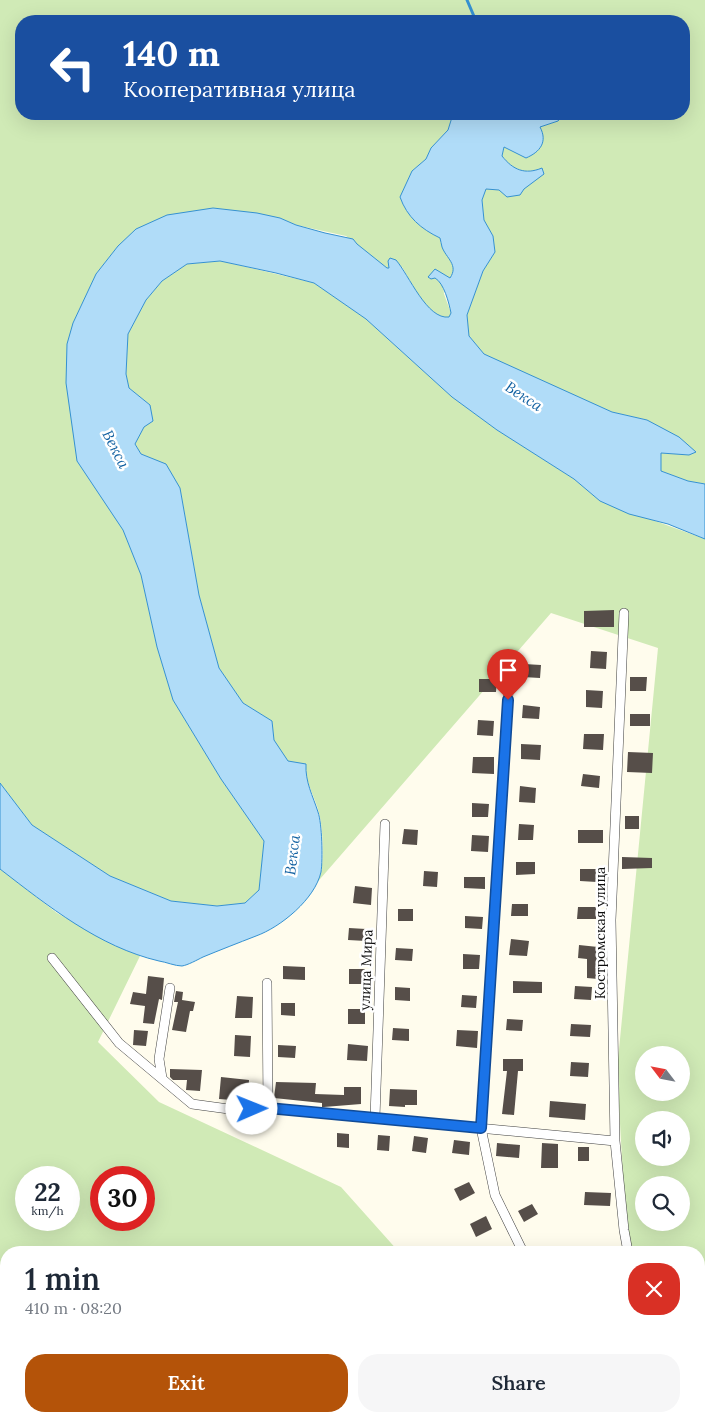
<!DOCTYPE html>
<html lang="en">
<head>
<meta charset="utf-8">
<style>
  :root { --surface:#fff; --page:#f6f6f7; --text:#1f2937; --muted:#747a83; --accent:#b45309 }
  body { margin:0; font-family:Lora,serif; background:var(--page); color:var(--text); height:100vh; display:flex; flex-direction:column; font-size:19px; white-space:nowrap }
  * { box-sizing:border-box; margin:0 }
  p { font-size:16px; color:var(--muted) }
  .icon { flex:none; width:28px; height:28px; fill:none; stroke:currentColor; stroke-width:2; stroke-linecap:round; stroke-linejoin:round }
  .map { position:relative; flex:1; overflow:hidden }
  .side { position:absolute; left:0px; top:1246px; width:705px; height:176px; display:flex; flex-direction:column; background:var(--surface); border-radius:20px 20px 0 0; box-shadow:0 5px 20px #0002 }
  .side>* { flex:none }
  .banner { position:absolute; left:15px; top:15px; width:675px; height:105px; border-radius:20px; box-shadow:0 5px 20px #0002; background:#1a4fa0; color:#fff; overflow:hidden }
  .needle { width:32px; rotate:302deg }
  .fabs { position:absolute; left:635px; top:1046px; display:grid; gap:10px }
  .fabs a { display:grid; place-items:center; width:55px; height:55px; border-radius:50%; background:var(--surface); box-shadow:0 5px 20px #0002; font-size:25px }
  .speed { position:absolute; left:15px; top:1166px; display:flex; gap:10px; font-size:25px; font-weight:700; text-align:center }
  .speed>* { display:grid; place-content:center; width:65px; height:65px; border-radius:50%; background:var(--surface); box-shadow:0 5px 20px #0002; line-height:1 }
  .speed small { font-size:12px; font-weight:400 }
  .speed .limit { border:8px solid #d22; background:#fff; color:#111 }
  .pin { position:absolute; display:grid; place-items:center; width:42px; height:42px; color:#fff; margin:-51px -21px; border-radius:50% 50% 50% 0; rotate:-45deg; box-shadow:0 0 5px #0007 }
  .pin .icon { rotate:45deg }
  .me { position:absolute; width:55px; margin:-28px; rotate:89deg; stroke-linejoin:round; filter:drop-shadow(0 0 4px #0008) }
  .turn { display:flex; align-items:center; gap:18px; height:105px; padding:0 25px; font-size:22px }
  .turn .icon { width:65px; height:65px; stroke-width:2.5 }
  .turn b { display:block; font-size:35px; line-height:42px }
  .round { display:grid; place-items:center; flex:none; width:52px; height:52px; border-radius:20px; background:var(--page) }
  .head { display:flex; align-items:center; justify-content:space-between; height:85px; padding:0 25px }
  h1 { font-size:30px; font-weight:600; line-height:38px }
  .primary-button { display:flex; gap:10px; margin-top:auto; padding:10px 25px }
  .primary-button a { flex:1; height:58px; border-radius:20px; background:var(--accent); color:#fff; font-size:20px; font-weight:600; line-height:58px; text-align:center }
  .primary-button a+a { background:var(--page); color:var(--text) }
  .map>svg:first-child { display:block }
  .green { fill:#d0eab6; fill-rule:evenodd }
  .water { fill:#b0dcf8; stroke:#3591d1 }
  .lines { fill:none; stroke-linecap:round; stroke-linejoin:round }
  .stream { stroke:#3591d1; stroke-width:3 }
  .building { fill:#564e49 }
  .street-casing { stroke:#404040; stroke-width:10 }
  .street { stroke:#fff; stroke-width:9 }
  .route-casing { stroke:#114b97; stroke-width:12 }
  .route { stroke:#1a73e8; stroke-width:9 }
  .labels { text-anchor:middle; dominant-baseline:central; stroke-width:5; stroke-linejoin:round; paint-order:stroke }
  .street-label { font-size:14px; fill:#0d0d0d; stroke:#fff }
  .water-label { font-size:15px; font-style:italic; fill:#1362a2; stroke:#fff }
</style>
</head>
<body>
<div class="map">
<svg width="705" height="1422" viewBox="0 0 705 1422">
  <rect width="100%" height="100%" fill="#fffced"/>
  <path class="green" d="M0,0H705V484L688,481L661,471V453L689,455L647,420L612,412L541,382L484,354L469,336L467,315L483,271L495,252L493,236L484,220L482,200L486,189H524L537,170C519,173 513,170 502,156L504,147L510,150L540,127L558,121L564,114H684V21H21V114H453L448,130L431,148L426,159L412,171L400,197C407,217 421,229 440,238C441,242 441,246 443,249C449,258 458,268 450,278L441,273L435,278L443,285L444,294L451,313L449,317C428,320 412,283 402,267L390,265L389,268H387L346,236L296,225L280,218L213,208L118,246L96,274L73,323L77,461L123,530L141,575L157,647L173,700L221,779L264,841L259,890L245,903L217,906L171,901L110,876L32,825L0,783Z
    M221,261L314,283L366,319L452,397L497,430L574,479L600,501L705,539V1394L699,1388V1252H630L627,1248L617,1070L658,648L551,613L314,886C316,882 320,877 321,872C324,858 323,828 319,813C315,796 305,783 306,765L288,761L274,740L272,721L243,703L219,668L199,595L180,488L151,458L141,454L135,443L144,427L150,405L129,388L126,374L128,334L146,300L162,281L187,264ZM644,1055H681V1092H644ZM644,1120H681V1158H644ZM644,1185H681V1222H644Z
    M0,869L57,913L111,943L140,956L98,1042L159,1102L341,1187L399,1252H6V1416H516L515,1422H0ZM26,1178H69V1220H26ZM101,1178H144V1220H101Z"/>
  <path class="water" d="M453,114H532L537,119L544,118L549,114H564L558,121L540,127C548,142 540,152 526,158L504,147L502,156C513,170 525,175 542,168L544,174L524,189L520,195L507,197L499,190L486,189L482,200L484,220L493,236L495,252L483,271L467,315L469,336L484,354L612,412L647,420L679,437L696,452L689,455L661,453V471L688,481L705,484V539L668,524L629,514L600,501L574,479L497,430L452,397L366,319L314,283L276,273L220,261L187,264L162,281L146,300L128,334L126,374L129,388L150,405L153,421L144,427L135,444L141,454L166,464L180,488L199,595L219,668L243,703L272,721L274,740L288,761L306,764C305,782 313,796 318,812C322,823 323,859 321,872C315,899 281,927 256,936C238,943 220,950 203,957C197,960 188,965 182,966C175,966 166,962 159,961C99,947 48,906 0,869V783L32,825L110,876L171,901L217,906L245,903L259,890L264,841L221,779L173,700L157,647L141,575L123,530L77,461L66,383L67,344L73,323L96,274L118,246L136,229L167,215L213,208L257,213L280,218L296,225L325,233L353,239L357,244L387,268H389L388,261L390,258L396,260C409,275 427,320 449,317L451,313C449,303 444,283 435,278L431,279L428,277L435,269L450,278C459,265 446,258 442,247C441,244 441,241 440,238C421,229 407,217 400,197L412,171L426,159L431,148L448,130Z"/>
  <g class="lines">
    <path class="stream" d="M467,0L476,21"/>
  </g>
  <path class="building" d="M614,610V627H584V611Z
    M591,651L607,652L606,669L590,668Z
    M524,664L541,665L540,678L523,677Z
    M630,677H647L646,691H630Z
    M479,679H497L496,692H479Z
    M586,690L603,691L602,708L586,707Z
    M523,705L540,707L539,719L522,718Z
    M630,714H650V726H630Z
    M478,720L494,721L493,736L477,735Z
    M584,734H604L603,750L583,749Z
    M521,744L541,745L540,760L521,759Z
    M628,752L653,753L652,773L627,772Z
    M473,757H494V774L472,773Z
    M583,774L600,776L599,788L581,786Z
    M520,786L536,788L535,803L519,802Z
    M472,803L489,804L488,817H472Z
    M625,816H639V829H625Z
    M519,824L534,825L533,840H518Z
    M404,829L418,830L417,845L402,844Z
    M578,830H603V843H578Z
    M472,835L489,836L488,852L471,851Z
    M622,857L652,858V868L622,869Z
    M516,862H535V874L516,875Z
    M580,869H597V882L580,881Z
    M424,871L438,872L437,887L423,886Z
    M464,877H485V889L464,888Z
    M355,886L372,888L371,905L353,903Z
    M512,904H528V916H511Z
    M578,907H596V919H577Z
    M398,909H413V921H398Z
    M465,916L483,917L482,929L465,928Z
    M349,928L366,929V941L348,940Z
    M511,939L529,941L527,956L509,955Z
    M579,945L598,947L596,968H598V979L587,978V959L578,958Z
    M396,948L413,949L412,961L395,960Z
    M463,954L480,955L479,969H463Z
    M283,966L305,967V980L283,979Z
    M349,969H365V984H349Z
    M148,976L164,978L162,1000L159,999L154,1024L143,1023L145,1006L130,1004L133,992L146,994Z
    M513,981L542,982V993H513Z
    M575,986L592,987L591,1000L574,999Z
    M395,987L410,988V1001L395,1000Z
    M176,991L183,992L182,1000L195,1002L193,1011H190L186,1032L172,1030L178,1002H174Z
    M462,995L477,996L476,1008L461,1007Z
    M237,996L253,997L252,1018H235Z
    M281,1003H295V1016L281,1015Z
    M348,1009H365V1024H348Z
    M507,1019L523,1020L522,1031L506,1030Z
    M571,1024L591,1025L590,1037L570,1036Z
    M393,1028L409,1029V1041L392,1040Z
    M134,1030L148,1031L146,1046L133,1045Z
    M457,1030L478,1031L477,1048L456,1046Z
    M235,1035L251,1036L250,1057L234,1056Z
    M348,1044L368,1046L367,1061L347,1060Z
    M278,1045L296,1046L295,1058L278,1057Z
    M503,1059H523V1071H518L514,1115L502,1114L507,1071H503Z
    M571,1062L589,1063L588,1077L570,1076Z
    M170,1069L202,1070L200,1091L186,1090L187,1080H173L170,1077Z
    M221,1077L249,1080L248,1096L232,1095V1100L219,1099Z
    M276,1082L316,1083L315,1094L344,1095V1087H361V1104L324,1107H322V1103L274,1098Z
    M390,1089L417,1090V1105H405V1107L389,1106Z
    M550,1101L586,1104L585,1120L549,1117Z
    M337,1133L349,1134V1148L337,1147Z
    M378,1135L390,1136L389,1151L377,1150Z
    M414,1136L428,1138L426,1153L412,1151Z
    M454,1140L470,1142L469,1155L452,1153Z
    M497,1143L520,1145L519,1158L496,1156Z
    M542,1143L558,1144V1168H541Z
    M578,1147H589V1161H578Z
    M469,1182L475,1193L460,1201L454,1189Z
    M585,1192L611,1193L610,1206L584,1205Z
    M532,1204L538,1214L524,1222L518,1211Z
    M486,1216L492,1229L476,1237L470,1224Z"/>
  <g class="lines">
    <g class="street-casing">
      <path id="street" d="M624,613L611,920L615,1141L624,1230L628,1252
        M509,681L481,1128L495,1195L523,1252
        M52,958L119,1043L192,1104L236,1110L268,1108L615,1141
        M267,983L268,1108
        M162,1078L159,1059L170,988
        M375,1118L385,824
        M699,1403L705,1411
        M601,1416L603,1422"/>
    </g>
    <use href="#street" class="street"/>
  </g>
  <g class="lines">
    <g class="route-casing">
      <path id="route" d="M252,1109L268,1108L481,1128L508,700"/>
    </g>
    <use href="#route" class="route"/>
  </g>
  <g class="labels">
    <g class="street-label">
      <text transform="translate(600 933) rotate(-90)">Костромская улица</text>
      <text transform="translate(366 970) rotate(-88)">улица Мира</text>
    </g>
    <g class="water-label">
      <text transform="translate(524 396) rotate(33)">Векса</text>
      <text transform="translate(116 449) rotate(63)">Векса</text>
      <text transform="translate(292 855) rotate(-83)">Векса</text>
    </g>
  </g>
</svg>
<div class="fabs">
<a><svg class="needle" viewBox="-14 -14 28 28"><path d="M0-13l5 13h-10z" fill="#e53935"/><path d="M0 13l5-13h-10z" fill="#747a83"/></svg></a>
<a><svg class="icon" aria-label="sound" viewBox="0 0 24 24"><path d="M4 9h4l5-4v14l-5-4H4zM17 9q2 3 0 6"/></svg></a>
<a><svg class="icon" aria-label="search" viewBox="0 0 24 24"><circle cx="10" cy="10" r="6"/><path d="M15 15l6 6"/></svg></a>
</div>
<div class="speed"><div>22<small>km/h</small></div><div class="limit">30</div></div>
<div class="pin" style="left:508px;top:700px;background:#d93025"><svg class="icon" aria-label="arrive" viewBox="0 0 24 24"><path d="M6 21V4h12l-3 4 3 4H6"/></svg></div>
<svg class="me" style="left:252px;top:1109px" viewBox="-20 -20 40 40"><circle r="19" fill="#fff"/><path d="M0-13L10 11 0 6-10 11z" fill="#1a73e8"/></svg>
<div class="banner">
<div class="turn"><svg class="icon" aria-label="left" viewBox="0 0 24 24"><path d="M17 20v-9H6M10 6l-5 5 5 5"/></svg><div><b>140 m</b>Кооперативная улица</div></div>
</div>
<section class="side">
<div class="head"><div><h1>1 min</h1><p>410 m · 08:20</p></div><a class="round" style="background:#d93025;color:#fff"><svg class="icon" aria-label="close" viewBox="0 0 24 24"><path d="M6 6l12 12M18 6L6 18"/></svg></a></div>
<div class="primary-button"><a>Exit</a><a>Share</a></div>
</section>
</div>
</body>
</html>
